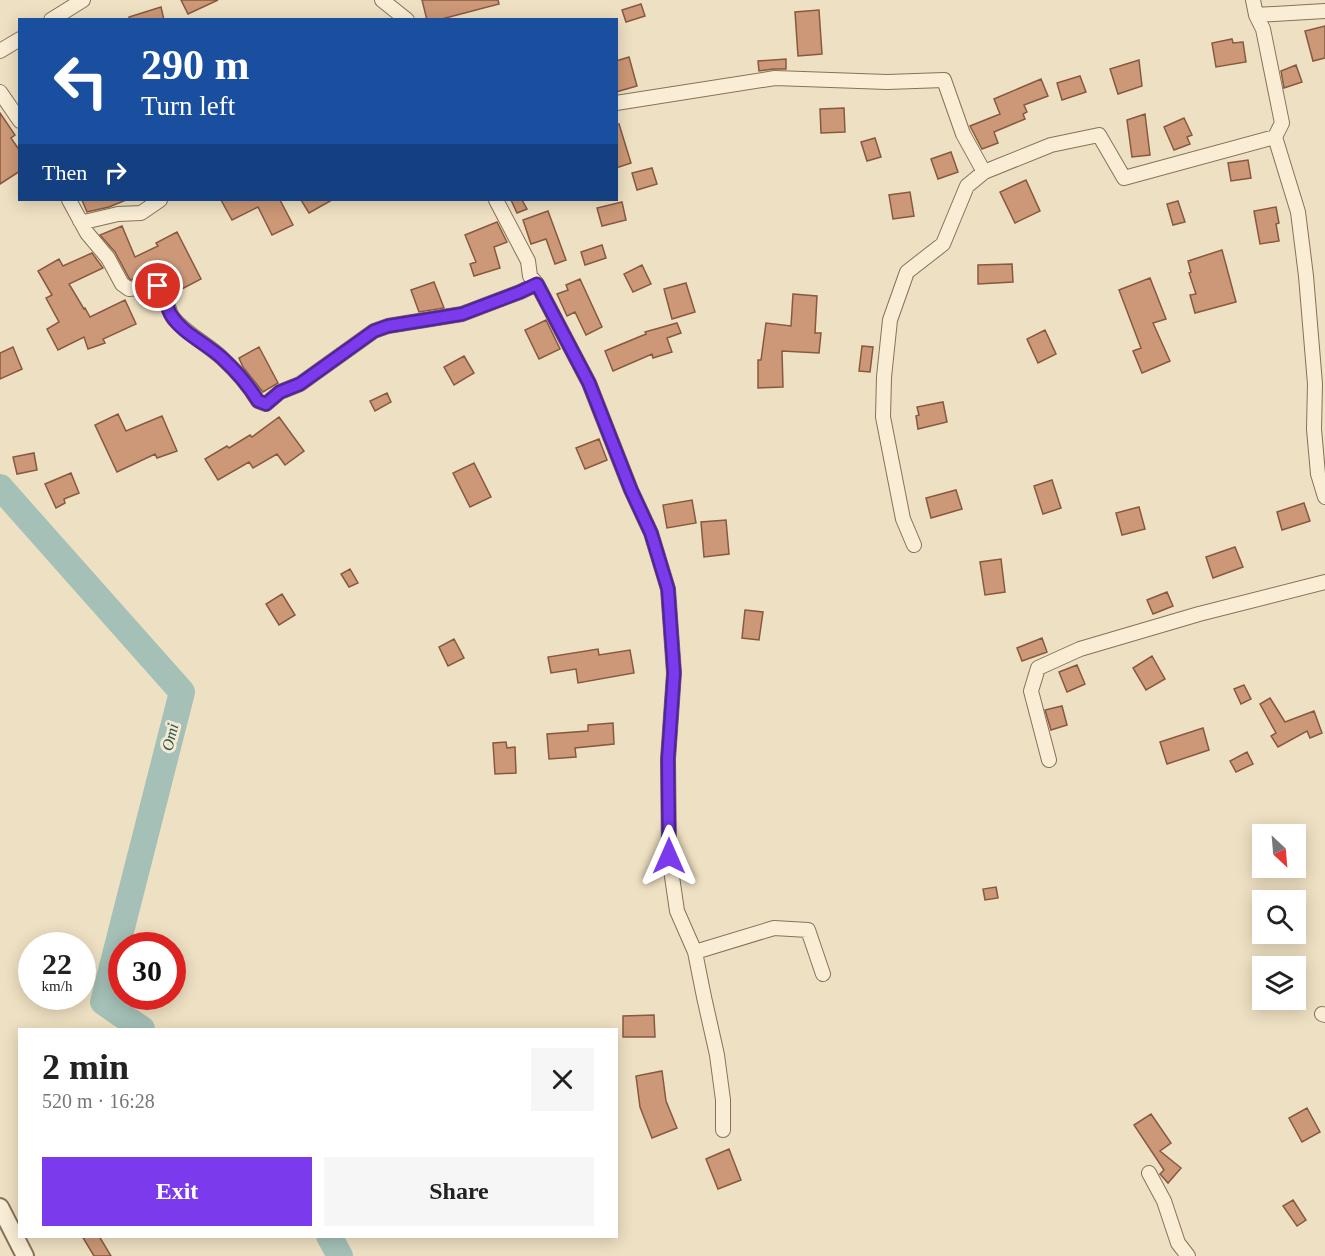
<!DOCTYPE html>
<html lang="en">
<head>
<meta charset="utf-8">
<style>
  :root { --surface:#fff; --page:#f6f6f6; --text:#222; --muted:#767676; --accent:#7c3aed }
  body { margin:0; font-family:"Times New Roman",serif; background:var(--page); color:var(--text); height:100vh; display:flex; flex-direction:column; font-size:22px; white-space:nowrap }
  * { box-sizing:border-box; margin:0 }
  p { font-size:20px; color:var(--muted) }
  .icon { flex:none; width:33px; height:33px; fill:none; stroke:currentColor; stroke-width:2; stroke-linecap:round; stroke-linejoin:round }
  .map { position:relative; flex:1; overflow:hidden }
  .panel { position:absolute; left:18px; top:1028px; width:600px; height:210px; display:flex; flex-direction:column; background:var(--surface); border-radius:0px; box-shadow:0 3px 15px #0003 }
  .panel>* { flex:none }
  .top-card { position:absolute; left:18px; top:18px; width:600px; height:183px; border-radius:0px; box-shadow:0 3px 15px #0003; background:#1a4fa0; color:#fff; overflow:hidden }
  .needle { width:39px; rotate:154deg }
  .fabs { position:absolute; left:1252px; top:824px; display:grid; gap:12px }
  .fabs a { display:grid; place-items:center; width:54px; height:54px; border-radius:0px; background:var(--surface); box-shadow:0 3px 15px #0003; font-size:30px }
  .speed { position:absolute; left:18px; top:932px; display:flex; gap:12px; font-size:30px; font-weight:700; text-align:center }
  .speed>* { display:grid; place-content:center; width:78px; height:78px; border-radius:50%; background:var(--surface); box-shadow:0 3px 15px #0003; line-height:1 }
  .speed small { font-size:15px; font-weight:400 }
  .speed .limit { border:9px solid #d22; background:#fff; color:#111 }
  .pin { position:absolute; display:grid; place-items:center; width:51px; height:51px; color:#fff; margin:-26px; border:3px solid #fff; border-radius:50%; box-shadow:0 2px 6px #0007 }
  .me { position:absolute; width:66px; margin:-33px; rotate:0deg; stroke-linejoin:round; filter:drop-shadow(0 0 4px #0008) }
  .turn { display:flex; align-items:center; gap:21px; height:126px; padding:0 24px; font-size:27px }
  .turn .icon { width:78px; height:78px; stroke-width:2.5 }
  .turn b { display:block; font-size:42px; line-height:51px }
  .then { display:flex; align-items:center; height:57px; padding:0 24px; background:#0003; gap:12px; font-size:22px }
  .round { display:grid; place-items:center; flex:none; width:63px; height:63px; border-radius:0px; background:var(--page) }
  .overview { display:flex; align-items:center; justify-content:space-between; height:102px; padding:0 24px }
  h1 { font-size:36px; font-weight:800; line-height:45px }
  .button { display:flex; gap:12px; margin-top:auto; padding:12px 24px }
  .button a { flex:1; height:69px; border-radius:0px; background:var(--accent); color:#fff; font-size:24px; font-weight:800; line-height:69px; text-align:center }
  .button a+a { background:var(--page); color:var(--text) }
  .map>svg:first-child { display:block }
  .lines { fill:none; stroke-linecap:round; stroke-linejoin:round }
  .river { stroke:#a4c0b7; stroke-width:26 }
  .building { fill:#cc9877; stroke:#87593f; stroke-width:1.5 }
  .minor-casing { stroke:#887159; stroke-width:16 }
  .tertiary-casing { stroke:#887159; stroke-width:20 }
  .minor { stroke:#f9edd5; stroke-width:14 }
  .tertiary { stroke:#f9edd5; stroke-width:16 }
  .route-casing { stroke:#51269a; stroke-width:15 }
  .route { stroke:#7c3aed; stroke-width:10 }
  .labels { text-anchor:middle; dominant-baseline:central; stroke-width:6; stroke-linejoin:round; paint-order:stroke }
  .water-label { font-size:16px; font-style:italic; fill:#2c5753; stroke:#f5ead1 }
</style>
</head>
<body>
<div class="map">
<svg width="1325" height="1256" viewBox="0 0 1325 1256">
  <rect width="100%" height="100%" fill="#eee0c2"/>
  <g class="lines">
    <path class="river" d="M0,487L182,692L103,1002L142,1029
      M329,1236L340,1256"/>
  </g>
  <path class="building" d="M181,0H218L188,14Z
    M422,0H498L499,4L438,20H427Z
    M641,4L645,16L626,22L622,10Z
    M161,7L164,20H129V17Z
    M819,10L822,54L798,56L795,12Z
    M1325,26V58L1313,61L1305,31Z
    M1232,39L1233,43L1243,42L1246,62L1216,67L1212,43Z
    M629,57L637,86L616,92V61Z
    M786,59V69H774L759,71L758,61Z
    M1139,60L1142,86L1118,94L1110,69Z
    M1296,65L1302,82L1284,88L1281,71Z
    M1080,76L1086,92L1062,100L1057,83Z
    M1041,79L1048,96L1024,105L1027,112L1023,114L1025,119L994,132L998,143L982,149L970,126L1000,114L994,99Z
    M844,108L845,132L821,133L820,109Z
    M0,113L15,135L11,138L20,151V171L0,184Z
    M1145,114L1150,155L1132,157L1127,120Z
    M1184,118L1192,135L1187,137L1190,144L1174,150L1164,127Z
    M619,124L631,163L616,168V125Z
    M875,138L881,157L867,161L861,142Z
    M951,152L958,172L938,179L931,159Z
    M1248,160L1251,178L1231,181L1228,163Z
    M652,168L657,184L637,190L632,173Z
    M1026,180L1040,211L1015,223L1000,192Z
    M910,192L914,216L893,219L889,195Z
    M82,200H126L109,207L87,212Z
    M221,200H280L293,225L272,235L258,207L232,220Z
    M301,200H332L309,213Z
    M511,200H522L527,209L517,213Z
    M1178,201L1185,222L1173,225L1167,204Z
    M622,202L626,220L602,226L597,208Z
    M1276,207L1279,223L1276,224L1279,241L1260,244L1254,211Z
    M548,211L566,260L555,264L546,239L531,244L523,220Z
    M497,222L507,242L494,247L500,268L474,276L470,264L476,262L465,235Z
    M122,226L135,257L158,246L156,243L177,232L201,279L180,290L167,264L131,280L129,278L115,252L100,235Z
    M602,245L606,258L585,265L581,252Z
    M1222,250L1236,302L1195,313L1190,295L1196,294L1189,273L1191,272L1188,261Z
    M92,253L103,268L69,284L84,309L85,308L90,317L125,300L136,324L103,339L105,343L88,349L84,337L58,350L47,329L59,322L46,298L52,295L38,271L59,259L63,266Z
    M1012,264L1013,282L978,284V265Z
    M642,265L651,284L633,292L624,274Z
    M1150,278L1166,319L1153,323L1170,361L1142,373L1133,351L1141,348L1119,290Z
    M580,279L602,327L586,335L575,312L567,316L557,294L568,290L566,285Z
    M434,282L444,308L419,312L411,290Z
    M686,283L695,312L672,319L664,289Z
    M793,294L817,296L815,333H821L819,353L782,351L783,387L758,388V360H761L766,323L791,326Z
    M546,320L560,349L539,359L525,330Z
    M677,323L681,333L667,338L672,352L653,358L652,354L613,371L605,351L646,334L645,332Z
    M1045,330L1056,354L1038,363L1027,339Z
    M862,346L873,347L870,372L859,371Z
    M13,347L22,369L0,379V353Z
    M259,347L278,383L263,392L243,367L239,358Z
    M464,356L474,373L454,385L444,367Z
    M387,393L391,402L375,411L370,401Z
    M943,402L947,422L918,429L916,416L919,415L917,407Z
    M118,414L126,431L162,416L177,451L157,458L155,454L117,472L95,425Z
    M279,417L304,451L285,465L277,454L253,468L249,462L218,480L205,459L227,446L229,448L250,435L252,437Z
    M599,439L607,460L585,469L576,448Z
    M34,453L37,470L17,474L13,457Z
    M474,463L491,497L470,507L453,473Z
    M71,473L79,493L64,499L65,503L56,508L45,484Z
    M1052,480L1061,508L1043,514L1034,486Z
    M956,490L962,509L931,518L926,498Z
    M692,500L696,523L667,528L663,505Z
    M1304,503L1310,521L1282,530L1277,512Z
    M1139,507L1145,529L1122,535L1116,513Z
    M726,520L729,554L704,557L701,522Z
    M1235,547L1243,567L1213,578L1206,557Z
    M1001,559L1005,592L985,595L980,562Z
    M350,569L358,583L349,587L341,574Z
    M1167,592L1173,606L1153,614L1147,600Z
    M282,594L295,615L279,625L266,604Z
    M745,610L763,612L759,640L742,638Z
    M1042,638L1047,652L1022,661L1017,648Z
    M454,639L464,658L448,666L439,647Z
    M598,649L599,655L630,650L634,673L578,683L576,669L551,673L548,657Z
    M1152,656L1165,679L1146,690L1133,668Z
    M1077,665L1085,684L1067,692L1059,672Z
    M1244,685L1251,699L1241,704L1234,689Z
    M1270,698L1285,722L1314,711L1322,733L1310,738L1307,731L1278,747L1271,736L1276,733L1260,704Z
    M1062,706L1067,725L1051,730L1045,710Z
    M613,723L614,744L575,748L576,757L549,759L547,734L588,731V725Z
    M1203,728L1209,750L1167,764L1160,742Z
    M506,742L507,748L515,747L516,773L495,774L493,743Z
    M1247,752L1253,764L1236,772L1230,761Z
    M996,887L998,898L985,900L983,889Z
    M654,1015L655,1037H623V1016Z
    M662,1071L666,1101L677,1128L652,1138L640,1107L636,1076Z
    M1307,1108L1320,1132L1302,1142L1289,1118Z
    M1151,1114L1171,1143L1160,1151L1181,1168L1168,1183L1160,1174L1164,1170L1134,1125Z
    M729,1149L741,1180L718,1189L706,1159Z
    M1293,1200L1306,1220L1297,1226L1283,1206Z
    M82,1236H99L111,1256H94Z"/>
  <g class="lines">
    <g class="minor-casing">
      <path id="minor" d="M382,0L407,20
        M1256,15L1325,11
        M51,20L83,0
        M0,51L20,39
        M0,92L20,121
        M616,103L775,78L887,82L944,80L963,134L984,172L1051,145L1099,135L1124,178L1275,137L1282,123L1263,29L1256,15L1253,0
        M1275,137L1298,212L1306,276L1315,384L1314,429L1318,474L1325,497
        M69,200L87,233L108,258L122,284L129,289L157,286C168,294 166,309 174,319C188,335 207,344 222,358C235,370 249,386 258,401L266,404L280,392L300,384L374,331L388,326L462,314L520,292L537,284
        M496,200L528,261L530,276L537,284L589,383L631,490L651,533L668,589L674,673L668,759L669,856L677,911L695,952L704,997L717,1055L723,1100V1130
        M80,221L84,222L118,214L141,213L160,200
        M914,545L903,519L883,417L884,377L890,320L907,272L943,244L967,186L984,172
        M1049,760L1031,691L1038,668L1080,649L1199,614L1325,582
        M695,952L774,928L808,930L823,974
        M1322,1014L1325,1015
        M1149,1173L1164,1201L1178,1243L1188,1256"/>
    </g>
    <g class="tertiary-casing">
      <path id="tertiary" d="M0,1207L25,1256"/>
    </g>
    <use href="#minor" class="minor"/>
    <use href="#tertiary" class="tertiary"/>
  </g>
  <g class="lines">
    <g class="route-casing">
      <path id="route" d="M158,286C167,294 165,305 171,315C183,334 206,343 222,358C235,370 249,386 258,401L266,404L280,392L300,384L374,331L388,326L462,314L520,292L537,284L589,383L631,490L651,533L668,589L674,673L668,759L669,856"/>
    </g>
    <use href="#route" class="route"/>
  </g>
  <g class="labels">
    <g class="water-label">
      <text transform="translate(170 737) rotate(-76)">Omi</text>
    </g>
  </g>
</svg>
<div class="fabs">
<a><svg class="needle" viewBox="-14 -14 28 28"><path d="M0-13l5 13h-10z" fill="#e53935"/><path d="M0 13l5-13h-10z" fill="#767676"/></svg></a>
<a><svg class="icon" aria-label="search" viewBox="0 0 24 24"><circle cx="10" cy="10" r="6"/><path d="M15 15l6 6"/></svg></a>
<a><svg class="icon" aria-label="layers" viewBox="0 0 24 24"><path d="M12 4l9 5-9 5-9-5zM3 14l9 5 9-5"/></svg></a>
</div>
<div class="speed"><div>22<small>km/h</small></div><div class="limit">30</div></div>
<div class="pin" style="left:158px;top:286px;background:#d93025"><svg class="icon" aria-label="arrive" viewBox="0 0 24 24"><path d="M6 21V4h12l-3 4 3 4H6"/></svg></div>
<svg class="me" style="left:669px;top:856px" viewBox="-20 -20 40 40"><path d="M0-17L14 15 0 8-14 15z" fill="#7c3aed" stroke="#fff" stroke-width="4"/></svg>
<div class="top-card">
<div class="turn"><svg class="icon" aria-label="left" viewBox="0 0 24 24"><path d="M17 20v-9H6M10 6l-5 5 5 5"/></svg><div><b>290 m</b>Turn left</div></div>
<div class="then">Then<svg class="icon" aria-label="right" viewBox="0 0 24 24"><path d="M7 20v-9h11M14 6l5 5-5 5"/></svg></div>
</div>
<section class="panel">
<div class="overview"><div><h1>2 min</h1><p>520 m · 16:28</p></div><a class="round"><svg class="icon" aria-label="close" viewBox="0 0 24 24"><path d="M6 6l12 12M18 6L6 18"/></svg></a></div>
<div class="button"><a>Exit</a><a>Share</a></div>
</section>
</div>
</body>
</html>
